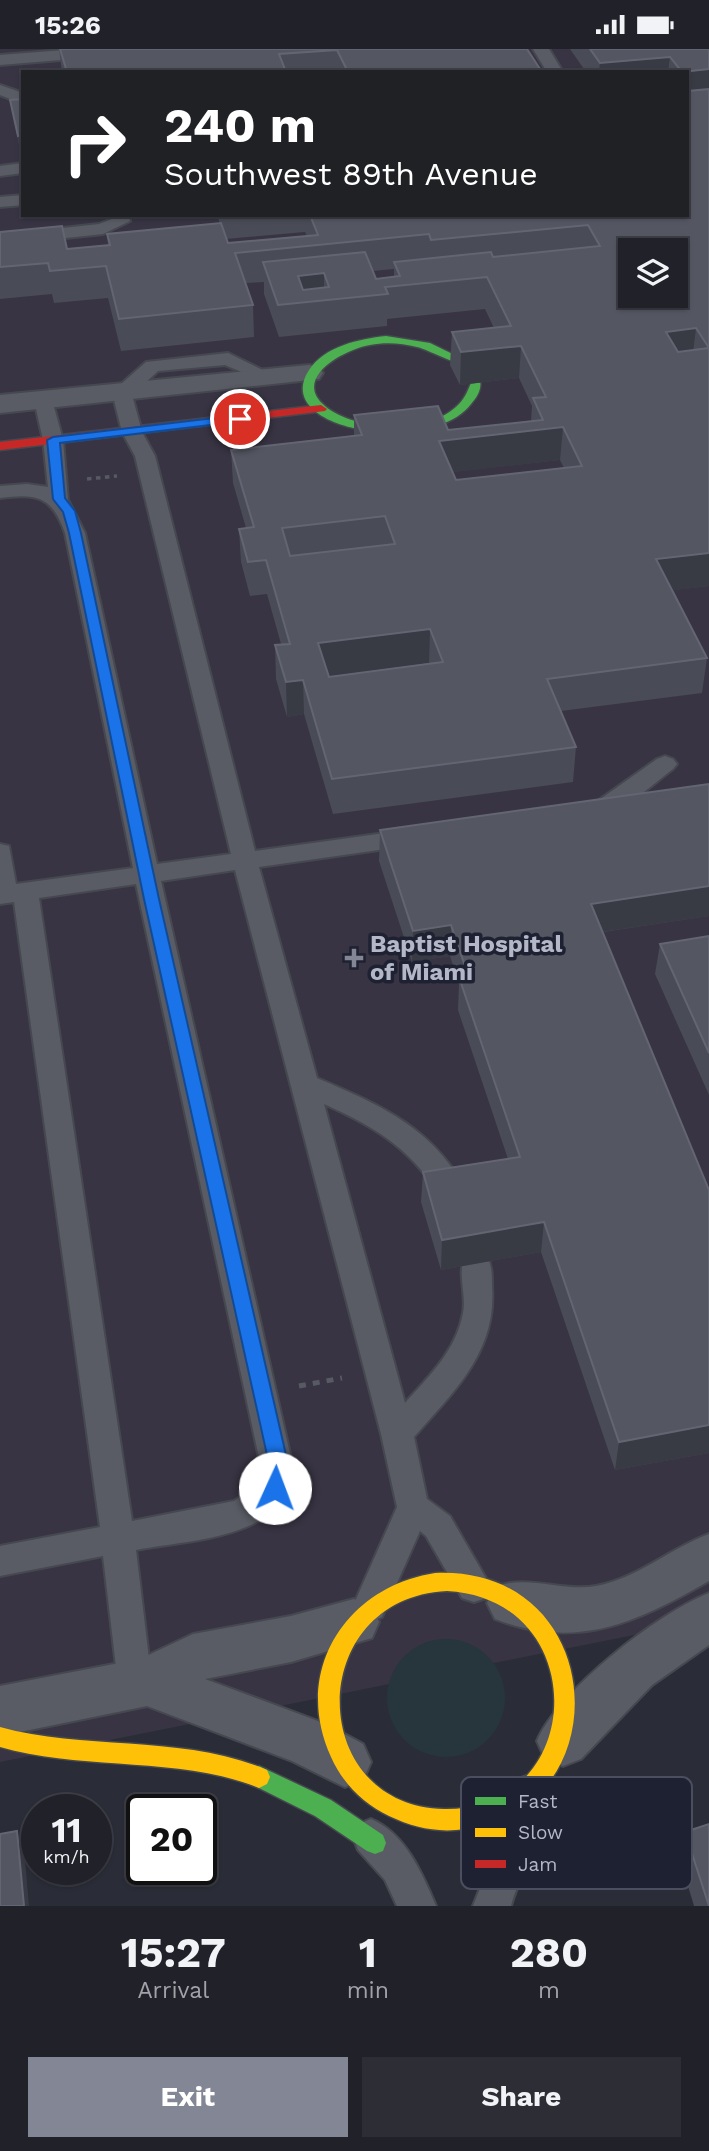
<!DOCTYPE html>
<html lang="en">
<head>
<meta charset="utf-8">
<style>
  :root { --surface:#202129; --page:#2d2e35; --text:#f1f3f6; --muted:#a2a3a8; --line:#3d3e46; --accent:#838695 }
  body { margin:0; font-family:"Work Sans",sans-serif; background:var(--page); color:var(--text); height:100vh; display:flex; flex-direction:column; font-size:26px; white-space:nowrap }
  * { box-sizing:border-box; margin:0 }
  p { font-size:23px; color:var(--muted) }
  .icon { flex:none; width:38px; height:38px; fill:none; stroke:currentColor; stroke-width:2; stroke-linecap:round; stroke-linejoin:round }
  .map { position:relative; height:1857px; overflow:hidden }
  .sheet { display:flex; flex-direction:column; background:var(--surface); flex:1 }
  .sheet>* { flex:none }
  .guide { position:absolute; left:21px; top:21px; width:668px; height:147px; border-radius:0px; box-shadow:0 2px 5px #0004,0 0 0 2px var(--line); background:#202124; color:#fff; overflow:hidden }
  .fabs { position:absolute; left:618px; top:189px; display:grid; gap:14px }
  .fabs a { display:grid; place-items:center; width:70px; height:70px; border-radius:0px; background:var(--surface); box-shadow:0 2px 5px #0004,0 0 0 2px var(--line); font-size:35px }
  .speed { position:absolute; left:21px; top:1745px; display:flex; gap:14px; font-size:35px; font-weight:700; text-align:center }
  .speed>* { display:grid; place-content:center; width:91px; height:91px; border-radius:50%; background:var(--surface); box-shadow:0 2px 5px #0004,0 0 0 2px var(--line); line-height:1 }
  .speed small { font-size:18px; font-weight:400 }
  .speed .limit { border:4px solid #111; border-radius:10px; background:#fff; color:#111 }
  .pin { position:absolute; display:grid; place-items:center; width:60px; height:60px; color:#fff; margin:-30px; border:4px solid #fff; border-radius:50%; box-shadow:0 2px 7px #0007 }
  .me { position:absolute; width:77px; margin:-38px; rotate:2deg; stroke-linejoin:round; filter:drop-shadow(0 0 5px #0008) }
  .turn { display:flex; align-items:center; gap:24px; height:147px; padding:0 28px; font-size:32px }
  .turn .icon { width:91px; height:91px; stroke-width:2.5 }
  .turn b { display:block; font-size:49px; line-height:60px }
  .eta { display:flex; justify-content:space-evenly; align-items:center; height:119px; text-align:center }
  .eta b { font-size:42px; font-weight:700; line-height:49px }
  .cta { display:flex; gap:14px; margin-top:auto; padding:14px 28px }
  .cta a { flex:1; height:80px; border-radius:0px; background:var(--accent); color:#fff; font-size:28px; font-weight:700; line-height:80px; text-align:center }
  .cta a+a { background:var(--page); color:var(--text) }
  .status { display:flex; justify-content:space-between; align-items:center; height:49px; padding:0 35px; background:var(--surface); direction:ltr }
  .status svg { height:19px; fill:currentColor }
  .map>svg:first-child { display:block }
  .medical { fill:#383443; fill-rule:evenodd }
  .green { fill:#27353d }
  .lines { fill:none; stroke-linecap:round; stroke-linejoin:round }
  .lane-casing { stroke:#464850; stroke-width:4 }
  .street-casing { stroke:#464850; stroke-width:4 }
  .fast-casing { stroke:#464850; stroke-width:3 }
  .slow-casing { stroke:#464850; stroke-width:3 }
  .jam-casing { stroke:#464850; stroke-width:3 }
  .path-far1 { stroke:#575a62; stroke-width:3.5; stroke-dasharray:4.5 4.5; stroke-linecap:butt }
  .path { stroke:#575a62; stroke-width:5; stroke-dasharray:7 7; stroke-linecap:butt }
  .lane { fill:#5a5c65; fill-rule:evenodd }
  .street { fill:#5a5c65; fill-rule:evenodd }
  .fast { fill:#4caf50; fill-rule:evenodd }
  .slow { fill:#ffc107; fill-rule:evenodd }
  .jam { fill:#c62828; fill-rule:evenodd }
  .wall { fill:#494b56; fill-rule:evenodd }
  .shaded-wall { fill:#383a44 }
  .building { fill:#545762; stroke:#636672; stroke-width:2; fill-rule:evenodd }
  .route { fill:#1a73e8; stroke:#114b97; stroke-width:2 }
  .poi-dot { fill:#838695; stroke:#1d2132; stroke-width:2.5 }
  .labels { text-anchor:middle; dominant-baseline:central; stroke-width:7; stroke-linejoin:round; paint-order:stroke }
  .poi-label { font-size:24px; font-weight:bold; fill:#b3b7c8; stroke:#1d2132; text-anchor:start }
  .key { fill:#1d2132; stroke:#4a4e5f; stroke-width:2 }
  .key-label { font-size:19px; fill:#b3b7c8 }
</style>
</head>
<body>
<div class="status"><b>15:26</b><svg viewBox="0 0 49 12"><path d="M0 12V9h3v3zM5 12V6h3v6zM10 12V3h3v9zM15 12V0h3v12zM26 1h20v11H26zM47 4h2v5h-2z"/></svg></div>
<div class="map">
<svg width="709" height="1857" viewBox="0 0 709 1857">
  <rect width="100%" height="100%" fill="#2a2c37"/>
  <path class="medical" d="M0,0H709V1571L0,1713ZM23,23H688V166H23ZM630,201H676V247H630Z"/>
  <path class="green" d="M387 1649a59 59 0 1 1 118 0a59 59 0 1 1-118 0Z"/>
  <g class="lines">
    <g class="lane-casing">
      <path id="lane" d="M78,0H141L133,5L0,16V6Z
        M533,0H549L563,23H547Z
        M0,36L23,44V55L0,46Z
        M23,114V124L0,127V117Z
        M23,146V156L0,158V148Z
        M111,166H128L130,172L103,185L0,196V186L99,175L112,170Z
        M228,304L277,328L267,334L225,316L158,322L132,346L142,383L155,407L255,802L414,780L423,782L426,788L423,794L414,796L259,818L317,1029C385,1058 435,1080 470,1148L466,1156L456,1159L446,1156C414,1102 380,1080 324,1055L405,1354C429,1327 456,1302 463,1264C467,1245 456,1224 466,1205L476,1202L486,1205C492,1216 492,1225 492,1237C497,1303 454,1342 414,1388L427,1450L450,1467L491,1538L486,1549L474,1553L462,1549L426,1487L420,1482L382,1568L370,1573L358,1568L353,1557L397,1458L381,1385L235,821L161,832L293,1418C288,1491 191,1490 136,1501L152,1635L147,1647L135,1651L123,1647L118,1635L103,1507L0,1527V1497L100,1478L14,853L0,855V795L9,797L16,835L133,819L65,484C52,447 37,444 0,449V437L27,435L48,438L43,391L34,351L37,347H51L63,391L68,451L85,484L157,815L231,805L135,407L122,383L112,343L146,313ZM136,835L261,1418L259,1434L234,1452L132,1472L39,849Z
        M665,707L673,710L677,715L673,720C651,736 610,777 582,770L579,764L582,758L592,756L657,710Z
        M526,1727L539,1732C555,1772 521,1819 511,1857H473L502,1784L513,1732Z
        M371,1770C405,1784 422,1824 436,1857H397L385,1831L358,1801L353,1788L358,1775Z"/>
    </g>
    <g class="street-casing">
      <path id="street" d="M309,316L319,318L323,324L319,330L0,364V346Z
        M709,1485V1532C637,1573 578,1602 495,1570L487,1554L495,1538C527,1525 562,1543 596,1537C636,1530 671,1499 709,1485Z
        M709,1544V1596L652,1636L581,1710L563,1717L545,1710L537,1692C558,1642 658,1564 709,1544Z
        M354,1550L372,1557L379,1573L372,1589L291,1613L205,1630L326,1675L363,1695L371,1713L363,1731L345,1738L292,1712L147,1657L0,1687V1637L140,1610L193,1585L291,1567Z"/>
    </g>
    <g class="fast-casing">
      <path id="fast" d="M386,287L430,294L471,314C462,320 430,301 417,298C402,294 385,293 370,296C345,300 291,329 325,357C356,383 430,386 459,355C466,348 468,340 472,332H480C482,340 477,348 471,355C432,407 269,382 309,321C325,297 359,290 386,287Z
        M259,1717L331,1751L383,1786L386,1794L383,1802L375,1805L367,1802L315,1767L251,1735L248,1728L251,1721Z"/>
    </g>
    <g class="slow-casing">
      <path id="slow" d="M435,1524C612,1516 623,1769 456,1781C433,1783 410,1777 389,1767C364,1755 343,1735 331,1708C292,1623 345,1538 435,1524ZM447,1542C594,1550 587,1763 444,1760C305,1757 304,1549 447,1542Z
        M0,1678C87,1702 183,1685 267,1721L270,1728L267,1735L259,1739C181,1707 83,1722 0,1698Z"/>
    </g>
    <g class="jam-casing">
      <path id="jam" d="M321,356L327,360L325,362L0,401V393Z"/>
    </g>
    <path class="path-far1" d="M87,430L117,427"/>
    <path class="path" d="M299,1337L342,1329"/>
    <use href="#lane" class="lane"/>
    <use href="#street" class="street"/>
    <use href="#fast" class="fast"/>
    <use href="#slow" class="slow"/>
    <use href="#jam" class="jam"/>
  </g>
  <path class="wall" d="M59,0H527L542,23H62Z
    M570,0H709V537L673,541L707,609L702,644L561,662L576,698L573,733L333,765L304,665L287,668L276,630L275,596L281,595L267,545L250,547L241,513L239,480L246,479L233,434L231,401L354,387V366L448,381L531,372L532,357L519,329L460,336L450,316L452,283L494,279L485,260L387,270V277L279,288L264,245V233L245,234L253,256L254,288L121,302L108,249L54,254L52,245L0,250V183L67,200L108,196L107,185L220,175L217,166H688V23H586ZM305,183L307,187L228,194L226,190ZM394,220V228L376,230L373,222ZM560,411L564,419L456,431L452,423Z
    M23,50V96H19L10,51Z
    M380,781L709,867L603,883L709,1141V1404L615,1421L541,1203L441,1221L421,1153L423,1123L508,1110L458,961L459,935L450,907L412,913L379,812Z
    M709,887V1046L655,925L660,895Z
    M685,1783L709,1857H694L679,1807Z"/>
  <path class="shaded-wall" d="M670,8L668,23H599L600,14Z
    M709,20V46L688,48V23Z
    M23,86V96H19L18,87Z
    M324,224V251L298,254V227Z
    M696,279L692,312L662,315L666,283Z
    M521,297L519,329L460,336L461,303Z
    M563,378L560,411L438,425L439,392Z
    M709,504V537L652,544L656,510Z
    M430,580L429,614L319,629L318,594Z
    M303,631L304,665L287,668L286,633Z
    M709,837V867L588,885L591,855Z
    M451,876L450,907L412,913L413,882Z
    M544,1173L541,1203L441,1221L442,1191Z
    M709,1376V1404L615,1421L619,1393Z
    M17,1782L25,1810L29,1857H24Z"/>
  <path class="building" d="M60,0H527L542,23H348L337,1L279,5L286,23H67Z
    M590,0H709V20L682,23L670,8L600,14Z
    M709,40V504L656,510L707,609L547,630L576,698L332,730L303,631L286,633L275,596L290,595L266,511L248,513L239,480L254,478L231,401L362,386L354,366L438,357L448,381L543,371L533,349L546,348L521,297L461,303L452,283L511,277L487,228L385,238L388,245L278,256L263,213L365,203L376,230L400,227L394,213L491,203L493,208L600,197L588,176L431,191L429,185L235,204L253,256L119,270L106,217L50,222L48,214L0,218V183L62,177L67,200L110,196L107,185L221,174L228,194L318,186L310,166H688V42ZM630,201H676V247H630ZM324,224L329,238L303,241L298,227ZM696,279L709,299L678,303L666,283ZM563,378L582,417L456,431L439,392ZM385,467L395,495L290,507L282,479ZM430,580L443,613L329,628L318,594Z
    M23,50V86L18,87L10,51Z
    M709,735V837L591,855L709,1141V1376L619,1393L544,1173L442,1191L423,1123L520,1108L460,931L469,929L451,876L413,882L380,781Z
    M709,887V1004L660,895Z
    M709,1775V1857L685,1783Z
    M17,1782L24,1857H0V1785Z"/>
  <path class="route" d="M240,366L244,367V372L60,394L65,449L75,462L81,484L159,850L286,1406L282,1445L275,1448L268,1445L265,1439L267,1406L144,850L69,484L63,463L53,450L47,391L53,388Z"/>
  <path class="poi-dot" d="M350.5 898.5h7v7h7v7h-7v7h-7v-7h-7v-7h7z"/>
  <g class="labels">
    <g class="poi-label">
      <text x="370" y="895">Baptist Hospital<tspan x="370" dy="28">of Miami</tspan></text>
    </g>
  </g>
  <rect x="461" y="1728" width="231" height="112" rx="10" class="key"/>
  <rect x="475" y="1748" width="31" height="8" fill="#4caf50"/>
  <rect x="475" y="1779" width="31" height="9" fill="#ffc107"/>
  <rect x="475" y="1811" width="31" height="8" fill="#c62828"/>
  <g class="key-label">
    <text x="518" y="1759">Fast</text>
    <text x="518" y="1790">Slow</text>
    <text x="518" y="1822">Jam</text>
  </g>
</svg>
<div class="fabs">
<a><svg class="icon" aria-label="layers" viewBox="0 0 24 24"><path d="M12 4l9 5-9 5-9-5zM3 14l9 5 9-5"/></svg></a>
</div>
<div class="speed"><div>11<small>km/h</small></div><div class="limit">20</div></div>
<div class="pin" style="left:240px;top:370px;background:#d93025"><svg class="icon" aria-label="arrive" viewBox="0 0 24 24"><path d="M6 21V4h12l-3 4 3 4H6"/></svg></div>
<svg class="me" style="left:275px;top:1439px" viewBox="-20 -20 40 40"><circle r="19" fill="#fff"/><path d="M0-13L10 11 0 6-10 11z" fill="#1a73e8"/></svg>
<div class="guide">
<div class="turn"><svg class="icon" aria-label="right" viewBox="0 0 24 24"><path d="M7 20v-9h11M14 6l5 5-5 5"/></svg><div><b>240 m</b>Southwest 89th Avenue</div></div>
</div>
</div>
<section class="sheet">
<div class="eta">
<div><b>15:27</b><p>Arrival</p></div>
<div><b>1</b><p>min</p></div>
<div><b>280</b><p>m</p></div>
</div>
<div class="cta"><a>Exit</a><a>Share</a></div>
</section>
</body>
</html>
